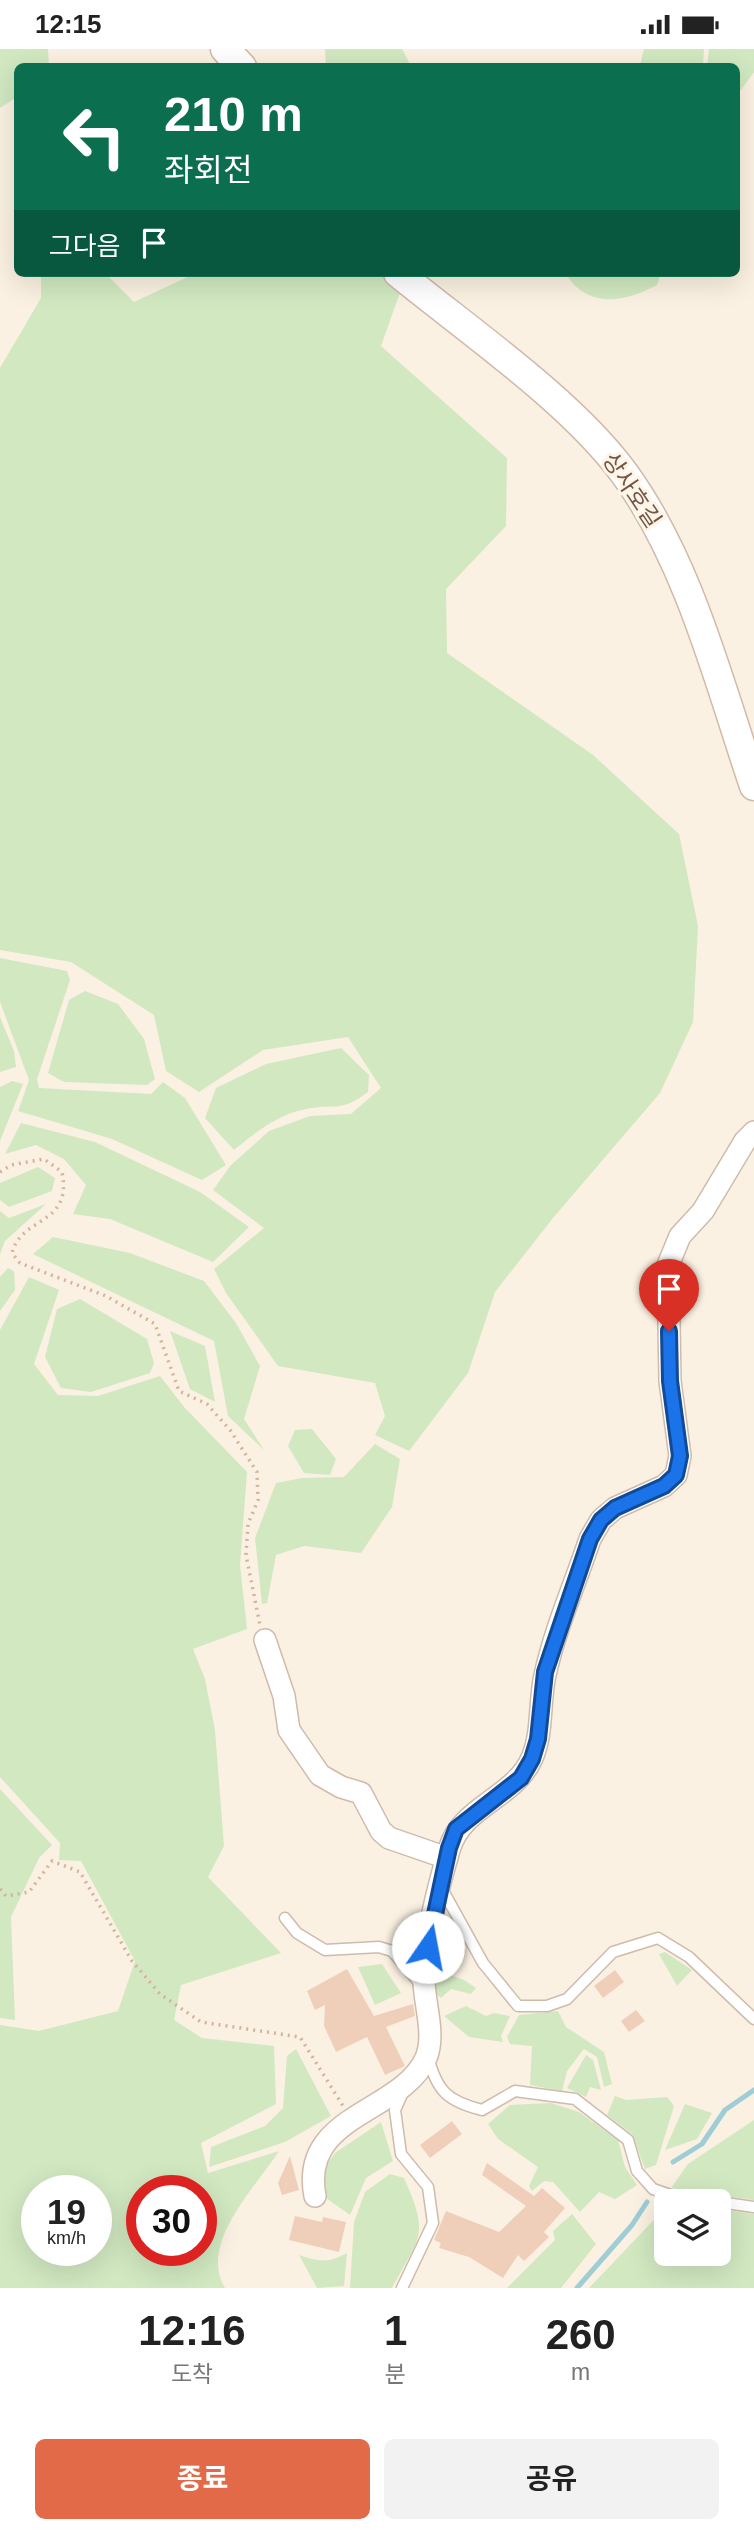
<!DOCTYPE html>
<html lang="ko">
<head>
<meta charset="utf-8">
<style>
  :root { --surface:#fff; --page:#f2f2f2; --text:#222; --muted:#767676; --accent:#e36a49 }
  body { margin:0; font-family:Helvetica,"Noto Sans KR",sans-serif; background:var(--page); color:var(--text); height:100vh; display:flex; flex-direction:column; font-size:26px; white-space:nowrap }
  * { box-sizing:border-box; margin:0 }
  p { font-size:23px; color:var(--muted) }
  .icon { flex:none; width:38px; height:38px; fill:none; stroke:currentColor; stroke-width:2; stroke-linecap:round; stroke-linejoin:round }
  .map { position:relative; height:2239px; overflow:hidden }
  .side { display:flex; flex-direction:column; background:var(--surface); flex:1 }
  .side>* { flex:none }
  .guide { position:absolute; left:14px; top:14px; width:726px; height:214px; border-radius:10px; box-shadow:0 7px 28px #0002; background:#0b6e4f; color:#fff; overflow:hidden }
  .buttons { position:absolute; left:654px; top:2140px; display:grid; gap:14px }
  .buttons a { display:grid; place-items:center; width:77px; height:77px; border-radius:10px; background:var(--surface); box-shadow:0 7px 28px #0002; font-size:35px }
  .speed { position:absolute; left:21px; top:2126px; display:flex; gap:14px; font-size:35px; font-weight:700; text-align:center }
  .speed>* { display:grid; place-content:center; width:91px; height:91px; border-radius:50%; background:var(--surface); box-shadow:0 7px 28px #0002; line-height:1 }
  .speed small { font-size:18px; font-weight:400 }
  .speed .limit { border:10px solid #d22; background:#fff; color:#111 }
  .pin { position:absolute; display:grid; place-items:center; width:60px; height:60px; color:#fff; margin:-72px -30px; border-radius:50% 50% 50% 0; rotate:-45deg; box-shadow:0 0 7px #0007 }
  .pin .icon { rotate:45deg }
  .me { position:absolute; width:77px; margin:-38px; rotate:12deg; stroke-linejoin:round; filter:drop-shadow(0 0 5px #0008) }
  .turn { display:flex; align-items:center; gap:24px; height:147px; padding:0 35px; font-size:32px }
  .turn .icon { width:91px; height:91px; stroke-width:2.5 }
  .turn b { display:block; font-size:49px; line-height:60px }
  .then { display:flex; align-items:center; height:66px; padding:0 35px; background:#0003; gap:14px; font-size:26px }
  .eta { display:flex; justify-content:space-evenly; align-items:center; height:119px; text-align:center }
  .eta b { font-size:42px; font-weight:700; line-height:49px }
  .primary-button { display:flex; gap:14px; margin-top:auto; padding:14px 35px }
  .primary-button a { flex:1; height:80px; border-radius:10px; background:var(--accent); color:#fff; font-size:28px; font-weight:700; line-height:80px; text-align:center }
  .primary-button a+a { background:var(--page); color:var(--text) }
  .status { display:flex; justify-content:space-between; align-items:center; height:49px; padding:0 35px; background:var(--surface); direction:ltr }
  .status svg { height:19px; fill:currentColor }
  .map>svg:first-child { display:block }
  .green { fill:#d1e8c1; fill-rule:evenodd }
  .lines { fill:none; stroke-linecap:round; stroke-linejoin:round }
  .stream { stroke:#9ecdd5; stroke-width:5 }
  .building { fill:#f0cfba }
  .lane-casing { stroke:#cebbac; stroke-width:13 }
  .street-casing { stroke:#cebbac; stroke-width:24 }
  .secondary-casing { stroke:#d1baa9; stroke-width:31 }
  .path { stroke:#d4b39e; stroke-width:3.5; stroke-dasharray:2 5; stroke-linecap:butt }
  .lane { stroke:#fff; stroke-width:10 }
  .street { stroke:#fff; stroke-width:21 }
  .secondary { stroke:#fff; stroke-width:28 }
  .route-casing { stroke:#114b97; stroke-width:18 }
  .route { stroke:#1a73e8; stroke-width:12 }
  .labels { text-anchor:middle; dominant-baseline:central; stroke-width:6; stroke-linejoin:round; paint-order:stroke }
  .street-label { font-size:23px; fill:#725749; stroke:#fff5e7 }
</style>
</head>
<body>
<div class="status"><b>12:15</b><svg viewBox="0 0 49 12"><path d="M0 12V9h3v3zM5 12V6h3v6zM10 12V3h3v9zM15 12V0h3v12zM26 1h20v11H26zM47 4h2v5h-2z"/></svg></div>
<div class="map">
<svg width="754" height="2239" viewBox="0 0 754 2239">
  <rect width="100%" height="100%" fill="#fbf1e2"/>
  <path class="green" d="M0,0H48L49,17L18,18L17,48L0,59Z
    M325,0H402L411,17H326Z
    M644,0H704L703,17H640Z
    M709,0H754V23L741,41H737V18L707,17Z
    M41,224H105L134,253L196,224H407L381,297L507,409L506,477L446,540L447,604L593,706L679,785L698,877L693,973L660,1044L553,1169L495,1243L468,1324L409,1402L375,1386L385,1367L375,1334L278,1317L226,1244L214,1220L264,1179L213,1141L231,1116L269,1082L310,1067L351,1065L381,1039L348,988L263,1001L199,1043L166,1022L154,966L71,913L0,901V319L41,249Z
    M565,224H661L657,236C623,254 588,260 565,224Z
    M0,909L67,922L70,931L37,1030L39,1039L151,1045L163,1033L185,1049L226,1116L202,1131L112,1090L18,1062L29,1031L0,953Z
    M85,942L118,955L144,990L155,1030L147,1036L64,1033L48,1024L69,951Z
    M0,968L14,1002L16,1018L0,1023Z
    M341,999L369,1026L368,1043C340,1064 336,1054 306,1060C276,1066 257,1083 234,1101L205,1069L216,1039L266,1015Z
    M12,1032L23,1035L0,1092V1038Z
    M21,1074L95,1093L200,1143L249,1178L213,1213L110,1170L73,1165L86,1136L64,1110L36,1096L5,1105Z
    M38,1118L55,1129L52,1142L9,1158L0,1151V1134Z
    M46,1155L5,1192L0,1205V1162L9,1169Z
    M53,1188L130,1204L204,1232L236,1274L260,1317L244,1370L264,1401L228,1367L214,1292L33,1205Z
    M8,1219L14,1222L15,1241L0,1262V1228Z
    M29,1228L59,1241L34,1315L58,1346L98,1347L160,1327L185,1359L247,1423L240,1516L247,1580L193,1600L205,1630L215,1681L224,1797L208,1828L281,1904L181,1936L174,1971L202,1989L274,1997L276,2055L201,2094L208,2124L279,2102C256,2138 198,2195 225,2239H0V1976L39,1982L118,1962L135,1912L81,1812L59,1811L60,1794L0,1728V1281ZM37,2142H96V2202H37ZM142,2142H201V2202H142Z
    M80,1250L147,1290L154,1314L150,1324L91,1343L61,1339L45,1308L57,1260Z
    M170,1282L205,1297L215,1353L190,1340Z
    M312,1380L336,1410L330,1426L304,1424L288,1397L295,1381Z
    M375,1395L400,1410L392,1458L361,1504L304,1497L276,1506L267,1554L262,1555L255,1489L276,1434L302,1429L344,1428Z
    M0,1740L52,1796L39,1809L11,1868L15,1971L0,1969Z
    M665,1903L692,1921L677,1937L659,1905Z
    M382,1915L401,1944L375,1956L358,1918Z
    M434,1920L464,1931L476,1939L471,1945L451,1940L441,1949L430,1940Z
    M466,1957L486,1967L494,1964L510,1967L501,1987L503,1993L469,1988L444,1967Z
    M558,1962L566,1978L604,2003L612,2035L604,2038L597,2008L584,2000L567,2022L562,2042L530,2036L532,1997L510,1995L507,1988L519,1966Z
    M296,2000L331,2067L285,2093L209,2118L211,2098L265,2077L283,2059L287,2007Z
    M586,2006L593,2011L601,2041L590,2038L586,2048L567,2039Z
    M615,2047L626,2051L667,2048L674,2057L656,2116L645,2120L632,2085L607,2066Z
    M551,2054L579,2063L618,2091L625,2118L637,2136L615,2150L599,2143L580,2163L553,2133L544,2132L532,2142L529,2137L538,2118L498,2090L488,2075L510,2056Z
    M685,2055L712,2064L697,2090L665,2101Z
    M754,2071V2151L671,2139L688,2115Z
    M381,2073L393,2112L366,2129L350,2166L326,2149L324,2119L335,2104Z
    M390,2125L404,2129C430,2187 420,2186 392,2239H350L354,2173L365,2143Z
    M667,2157V2205H719V2160L754,2165V2239H589Z
    M572,2165L596,2195L561,2239H507L555,2191L553,2182Z
    M347,2204L344,2237L317,2239L299,2206C318,2213 330,2214 347,2204Z"/>
  <g class="lines">
    <path class="stream" d="M673,2113L702,2095L725,2061L754,2041
      M577,2239L632,2176L647,2153"/>
  </g>
  <path class="building" d="M451,1872L457,1884L451,1920L438,1916Z
    M347,1920L374,1967L413,1955L415,1967L386,1978L405,2017L385,2026L367,1988L336,2003L324,1977L325,1956L315,1961L307,1942Z
    M615,1921L624,1933L603,1949L594,1937Z
    M636,1961L645,1972L629,1983L621,1972Z
    M452,2072L462,2085L430,2109L420,2096Z
    M290,2107L299,2141L282,2146L278,2134Z
    M487,2114L534,2147L542,2139L565,2159L544,2183L549,2188L524,2212L518,2206L503,2229L469,2208L439,2199L441,2194L434,2191L446,2162L499,2183L526,2157L482,2126Z
    M295,2167L322,2173L323,2168L346,2173L339,2203L289,2191Z"/>
  <g class="lines">
    <g class="lane-casing">
      <path id="lane" d="M441,1838L483,1914L518,1957H547L567,1950L613,1903L658,1889L689,1908L754,1970
        M285,1869L297,1884L325,1901L379,1898L392,1902L423,1938
        M428,2008C437,2042 447,2052 482,2061L515,2042L575,2050L628,2091L637,2122L653,2140L676,2148L714,2152
        M719,2153L754,2158
        M402,2239L433,2174L428,2138L401,2105L395,2061L404,2041"/>
    </g>
    <g class="street-casing">
      <path id="street" d="M265,1591L284,1647L289,1681L320,1726L341,1738L361,1744L381,1782L389,1789L447,1809
        M315,2147C299,2065 402,2064 426,2009C437,1982 421,1948 424,1920C427,1881 438,1839 449,1801C461,1757 515,1749 532,1709C543,1684 539,1653 545,1626C555,1580 575,1535 590,1490L601,1471L615,1459L664,1437L676,1426L680,1407L670,1332L668,1216L680,1187L703,1162L745,1092L754,1083"/>
    </g>
    <g class="secondary-casing">
      <path id="secondary" d="M225,0L242,18
        M398,224C469,282 571,352 624,424C689,513 719,634 754,737"/>
    </g>
    <path class="path" d="M0,1123L11,1116L44,1110L62,1123C73,1177 21,1167 12,1204L20,1214L106,1247L155,1275L179,1342L207,1355L230,1381L257,1423L258,1451L248,1475L246,1506L260,1576
      M0,1840L6,1847L29,1843L52,1812L80,1823L132,1912L160,1945L201,1973L300,1988L343,2057"/>
    <use href="#lane" class="lane"/>
    <use href="#street" class="street"/>
    <use href="#secondary" class="secondary"/>
  </g>
  <g class="lines">
    <g class="route-casing">
      <path id="route" d="M428,1898L449,1799L456,1780L521,1729L532,1710L538,1690L545,1623L590,1490L601,1471L615,1459L664,1437L676,1426L680,1407L670,1332L669,1282"/>
    </g>
    <use href="#route" class="route"/>
  </g>
  <g class="labels">
    <g class="street-label">
      <text transform="translate(632 441) rotate(56)">상사호길</text>
    </g>
  </g>
</svg>
<div class="buttons">
<a><svg class="icon" aria-label="layers" viewBox="0 0 24 24"><path d="M12 4l9 5-9 5-9-5zM3 14l9 5 9-5"/></svg></a>
</div>
<div class="speed"><div>19<small>km/h</small></div><div class="limit">30</div></div>
<div class="pin" style="left:669px;top:1282px;background:#d93025"><svg class="icon" aria-label="arrive" viewBox="0 0 24 24"><path d="M6 21V4h12l-3 4 3 4H6"/></svg></div>
<svg class="me" style="left:428px;top:1898px" viewBox="-20 -20 40 40"><circle r="19" fill="#fff"/><path d="M0-13L10 11 0 6-10 11z" fill="#1a73e8"/></svg>
<div class="guide">
<div class="turn"><svg class="icon" aria-label="left" viewBox="0 0 24 24"><path d="M17 20v-9H6M10 6l-5 5 5 5"/></svg><div><b>210 m</b>좌회전</div></div>
<div class="then">그다음<svg class="icon" aria-label="arrive" viewBox="0 0 24 24"><path d="M6 21V4h12l-3 4 3 4H6"/></svg></div>
</div>
</div>
<section class="side">
<div class="eta">
<div><b>12:16</b><p>도착</p></div>
<div><b>1</b><p>분</p></div>
<div><b>260</b><p>m</p></div>
</div>
<div class="primary-button"><a>종료</a><a>공유</a></div>
</section>
</body>
</html>
